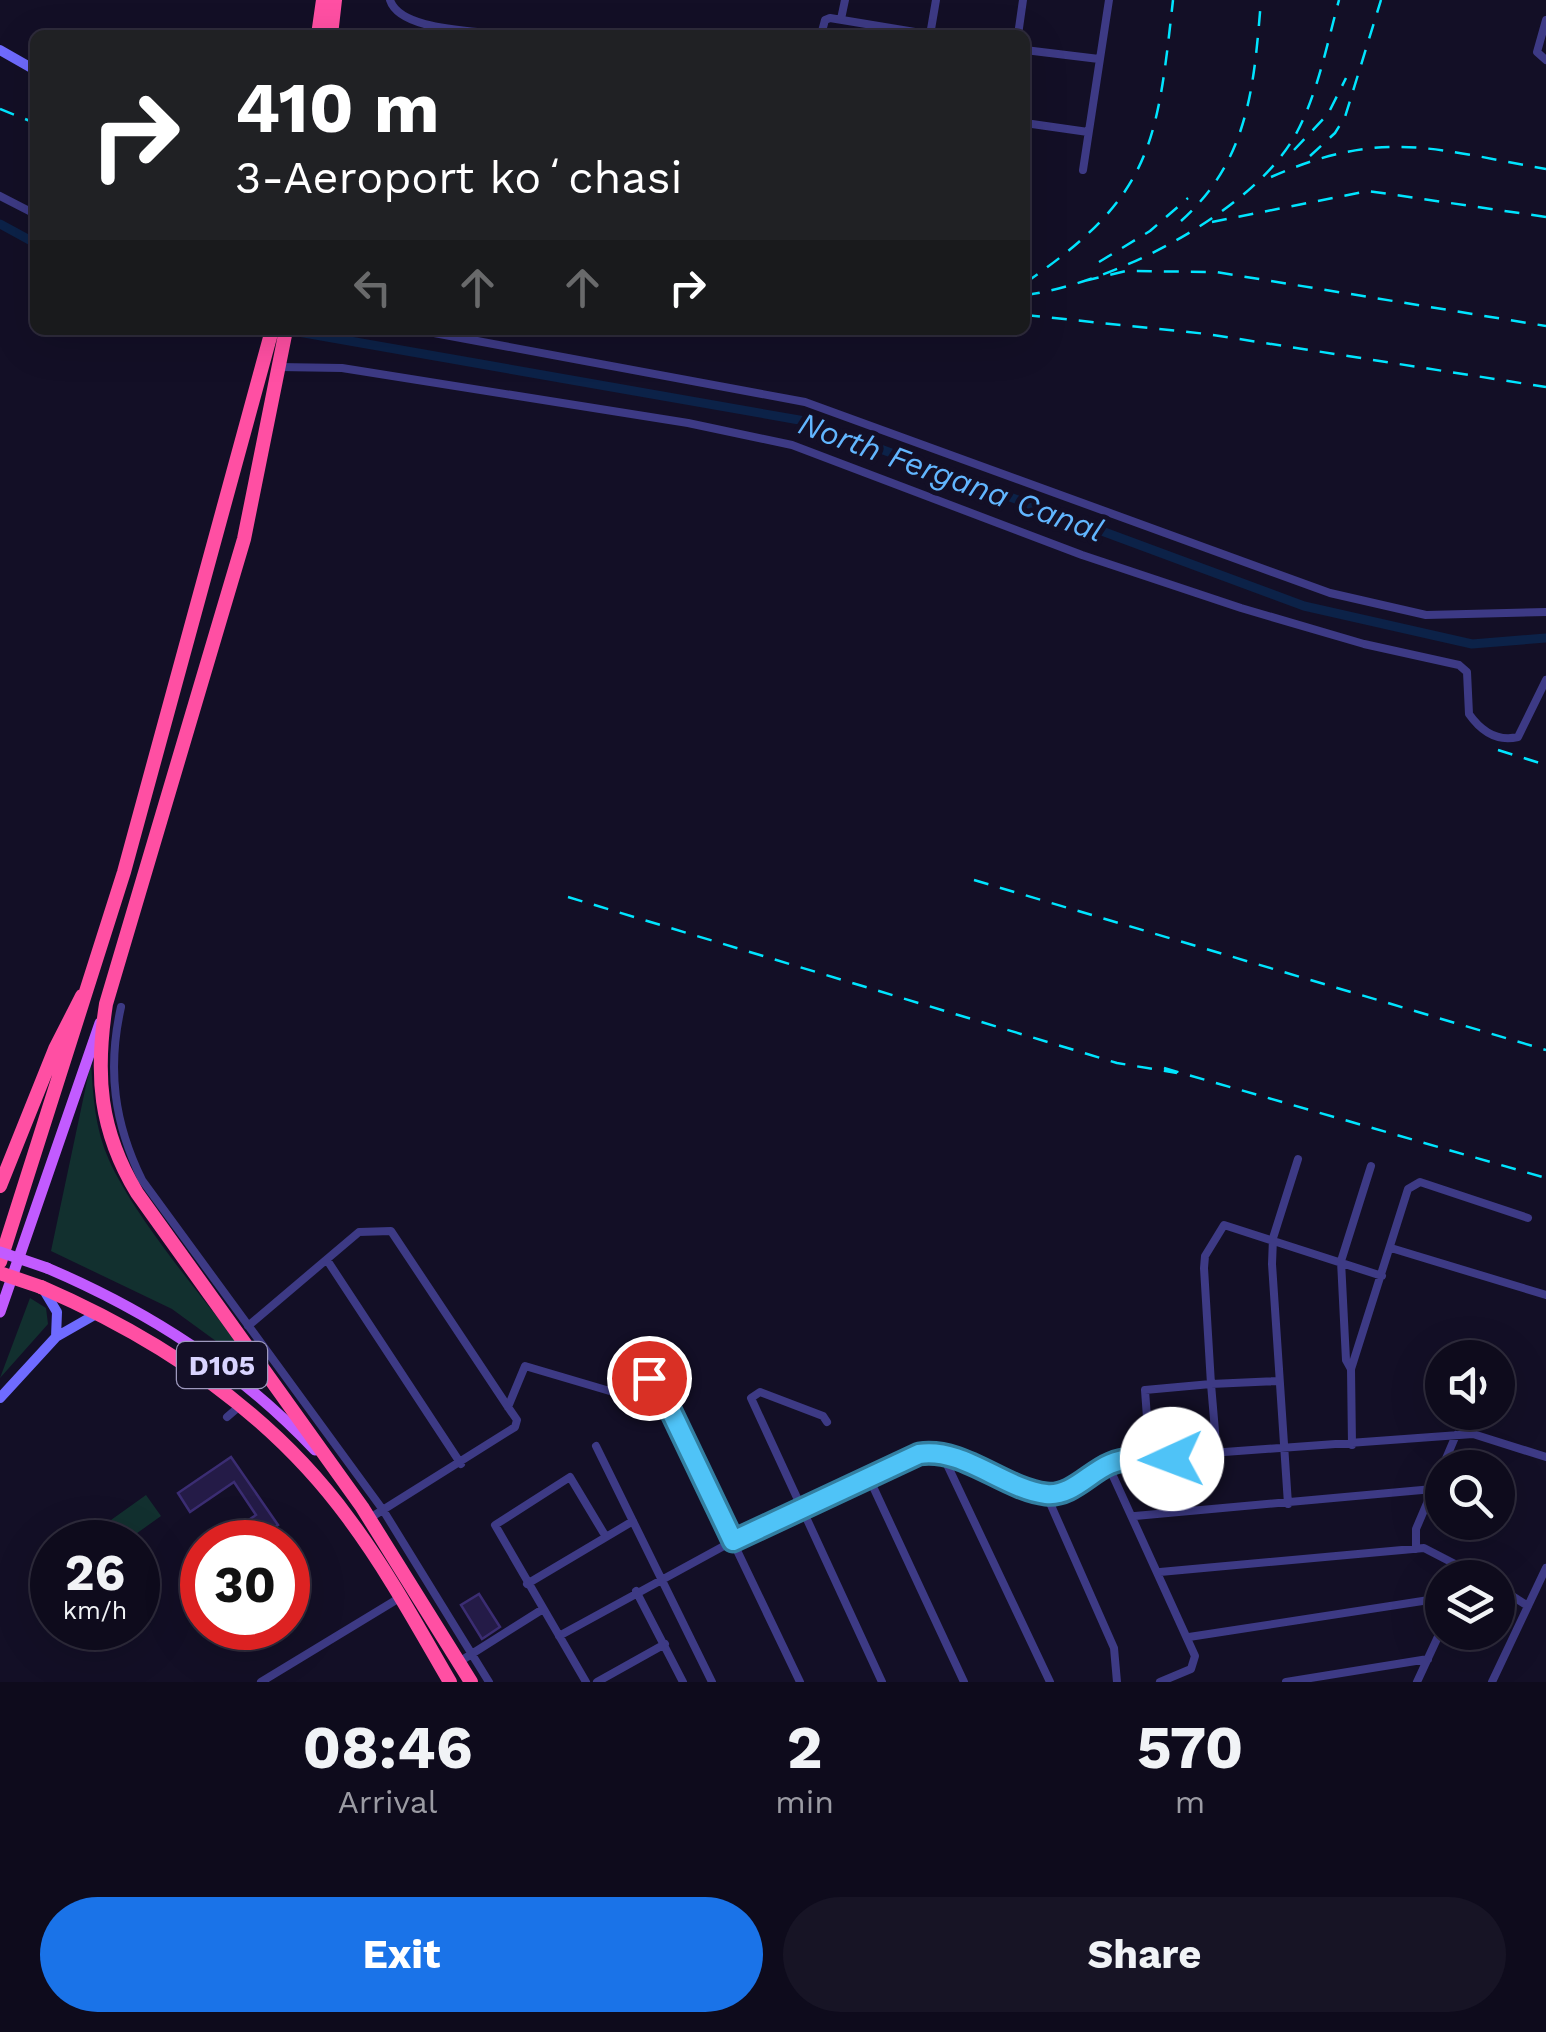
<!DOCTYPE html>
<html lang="en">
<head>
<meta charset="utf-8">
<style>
  :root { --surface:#0e0b1c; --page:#171425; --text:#f1f3f6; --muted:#9b9ba3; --line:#2e2b3b; --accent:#1a73e8 }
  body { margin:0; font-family:"Work Sans",sans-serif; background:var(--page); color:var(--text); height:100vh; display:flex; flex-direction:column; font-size:38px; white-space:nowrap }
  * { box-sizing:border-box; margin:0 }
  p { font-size:32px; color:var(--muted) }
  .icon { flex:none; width:55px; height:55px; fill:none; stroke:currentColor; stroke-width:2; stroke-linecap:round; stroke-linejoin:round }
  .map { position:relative; height:1682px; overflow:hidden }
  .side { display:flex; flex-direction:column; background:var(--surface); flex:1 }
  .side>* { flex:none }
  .hud { position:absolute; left:30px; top:30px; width:1000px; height:305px; border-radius:15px; box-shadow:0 10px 40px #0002,0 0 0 2px var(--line); background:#202124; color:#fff; overflow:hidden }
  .buttons { position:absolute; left:1425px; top:1340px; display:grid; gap:20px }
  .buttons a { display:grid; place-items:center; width:90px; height:90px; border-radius:50%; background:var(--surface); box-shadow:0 10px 40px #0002,0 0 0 2px var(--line); font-size:50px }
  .speed { position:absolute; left:30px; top:1520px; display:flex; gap:20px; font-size:50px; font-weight:700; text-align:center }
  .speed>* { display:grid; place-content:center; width:130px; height:130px; border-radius:50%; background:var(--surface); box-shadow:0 10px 40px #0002,0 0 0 2px var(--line); line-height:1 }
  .speed small { font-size:25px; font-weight:400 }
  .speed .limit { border:15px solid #d22; background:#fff; color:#111 }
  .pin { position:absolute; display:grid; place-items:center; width:85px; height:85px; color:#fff; margin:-42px; border:5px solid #fff; border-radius:50%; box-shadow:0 2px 10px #0007 }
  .me { position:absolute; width:110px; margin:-55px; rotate:268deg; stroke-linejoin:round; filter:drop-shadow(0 0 8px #0008) }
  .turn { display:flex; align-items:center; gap:35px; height:210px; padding:0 40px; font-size:45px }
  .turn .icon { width:130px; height:130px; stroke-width:2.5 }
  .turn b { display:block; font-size:70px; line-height:85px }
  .lanes { display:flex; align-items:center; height:95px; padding:0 40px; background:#0003; justify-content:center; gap:50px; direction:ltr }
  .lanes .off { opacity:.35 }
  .eta { display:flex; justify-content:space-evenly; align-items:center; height:170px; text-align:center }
  .eta b { font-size:60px; font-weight:700; line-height:70px }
  .action { display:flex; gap:20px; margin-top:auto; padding:20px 40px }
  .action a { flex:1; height:115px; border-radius:60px; background:var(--accent); color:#fff; font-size:40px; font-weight:700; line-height:115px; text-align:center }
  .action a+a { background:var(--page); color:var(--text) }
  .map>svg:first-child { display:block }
  .green { fill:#12302f }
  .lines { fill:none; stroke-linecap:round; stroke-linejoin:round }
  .canal { stroke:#0c2248; stroke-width:9 }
  .building { fill:#241b47; stroke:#3b2d73; stroke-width:2.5 }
  .street { stroke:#3d3a85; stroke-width:8 }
  .secondary { stroke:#6f6bff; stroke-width:10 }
  .primary { stroke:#c25bff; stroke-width:11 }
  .highway { stroke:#ff4fa3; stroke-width:14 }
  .rail { stroke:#00e5ff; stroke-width:2.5; stroke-dasharray:15 12; stroke-linecap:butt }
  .primary-bridge { stroke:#c25bff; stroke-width:11 }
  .highway-bridge { stroke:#ff4fa3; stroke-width:14 }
  .route-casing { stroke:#337fa1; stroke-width:25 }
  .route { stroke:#4fc3f7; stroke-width:18 }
  .labels { text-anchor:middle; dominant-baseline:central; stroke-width:10; stroke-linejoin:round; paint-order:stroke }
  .shield { fill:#130f26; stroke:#9e99be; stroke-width:2.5 }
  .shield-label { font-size:28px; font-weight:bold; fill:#d9d4ff }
  .water-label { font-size:32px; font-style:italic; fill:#62b6ff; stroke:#130f26 }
</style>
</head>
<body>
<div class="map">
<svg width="1546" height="1682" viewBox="0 0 1546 1682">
  <rect width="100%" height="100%" fill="#130f26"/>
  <path class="green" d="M91,1062C93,1096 95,1129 109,1160C137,1222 209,1304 251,1361L246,1363L172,1309L51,1251Z
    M30,1298L46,1308L48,1324L0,1378Z
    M146,1495L161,1516L126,1541L111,1520Z"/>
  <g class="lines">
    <path class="canal" d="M0,224L35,243
      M287,330L805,421L1304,606L1472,644L1546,638"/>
  </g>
  <path class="building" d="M231,1457L278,1525L253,1542H216L256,1515L234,1482L190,1512L178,1493Z
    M479,1594L500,1627L482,1639L461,1605Z"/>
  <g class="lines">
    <path class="street" d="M390,0C400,31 474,30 504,35
      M841,19L845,0
      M1546,20L1537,52L1546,60
      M821,35L825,20L830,18L933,35
      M930,35L936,0
      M1018,35L1023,0
      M1025,50L1099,59
      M1025,123L1088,132
      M1083,170L1109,0
      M0,196L35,214
      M418,330L805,402L1330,593L1426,615L1546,612
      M279,367L342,368L688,423L792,445L1082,555L1241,608L1364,644L1459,665L1467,672L1469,714C1481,731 1497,742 1518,737L1546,680
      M121,1007C107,1069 114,1123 142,1180L383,1510L489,1682
      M1391,1248L1546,1295
      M327,1260L461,1464
      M248,1326L359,1232L391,1231L508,1407L517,1420L515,1427L370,1518
      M1351,1369L1346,1360L1341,1261L1371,1166
      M508,1407L525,1366L630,1397L654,1377L800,1682
      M227,1417L241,1405
      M827,1422L823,1416L760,1392L751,1398L882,1682
      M1352,1445L1351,1369L1408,1189L1420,1182L1528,1218
      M596,1446L712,1682
      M1217,1455L1211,1384L1278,1381
      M943,1456L1050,1682
      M1150,1459L1145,1390L1211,1384L1204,1268L1205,1256L1224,1225L1382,1276
      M1108,1465L1195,1656L1191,1669L1160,1682
      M869,1478L964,1682
      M1046,1494L1114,1648L1117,1682
      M1288,1504L1272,1264L1273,1238L1298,1159
      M1135,1516L1433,1489
      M1416,1549V1529L1456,1435
      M1160,1572L1424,1548L1482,1578
      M527,1584L633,1521
      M1498,1587L1528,1606
      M636,1591L683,1682
      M559,1636L733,1541L919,1454C963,1447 1011,1495 1052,1493C1079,1492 1102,1466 1129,1459L1473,1434L1546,1457
      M1189,1637L1442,1598
      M459,1662L543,1609
      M261,1682L401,1597
      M586,1682L495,1525L570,1477L606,1537
      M597,1682L665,1644
      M1286,1682L1428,1659
      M1417,1682L1442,1628
      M1492,1682L1546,1568"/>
    <path class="secondary" d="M0,50L35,70
      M45,1292L57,1312L56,1337
      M0,1398L56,1337L98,1313"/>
    <path class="primary" d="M47,1268C150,1312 238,1369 315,1450
      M0,1312L100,1023"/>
    <path class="highway" d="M318,35L323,0
      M331,35L335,0
      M286,330L244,539L106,1004C95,1075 99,1130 137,1193L362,1507L471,1682
      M0,1186L55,1049L82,996
      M0,1262L124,872L272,330
      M41,1287C161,1339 271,1412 349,1519C387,1570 418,1627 450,1682"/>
    <path class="rail" d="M0,109L35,123
      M1294,150L1328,114L1346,78
      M1310,156L1335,133L1345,117L1381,0
      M1271,177C1382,128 1433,149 1546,169
      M1181,221C1249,160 1254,86 1261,0
      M1212,222L1368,191L1546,217
      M1099,262L1150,231L1188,198
      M1084,281L1126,271L1216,272L1546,326
      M1025,283C1152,196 1157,145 1173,0
      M1025,295C1112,284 1255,212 1297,132C1318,92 1327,44 1339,0
      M1025,315L1207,334L1546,387
      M1498,750L1546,765
      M974,880L1546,1050
      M568,897L1117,1063L1177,1073
      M1164,1068L1546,1178"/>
    <path class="primary-bridge" d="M0,1252L47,1268"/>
    <path class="highway-bridge" d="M0,1273L41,1287"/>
  </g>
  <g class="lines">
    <g class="route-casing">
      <path id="route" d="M649,1378L656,1380L733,1541L919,1454C963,1447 1004,1489 1046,1494C1071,1497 1090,1472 1110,1464C1129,1456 1152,1459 1172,1459"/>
    </g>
    <use href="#route" class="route"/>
  </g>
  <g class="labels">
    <rect class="shield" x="177" y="1342" width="90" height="46" rx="8"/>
    <g class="shield-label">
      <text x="222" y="1365">D105</text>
    </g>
    <g class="water-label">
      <text transform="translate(951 477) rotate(20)">North Fergana Canal</text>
    </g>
  </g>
</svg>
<div class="buttons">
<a><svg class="icon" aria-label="sound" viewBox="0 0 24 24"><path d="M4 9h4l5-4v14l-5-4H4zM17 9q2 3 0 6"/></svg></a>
<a><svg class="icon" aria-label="search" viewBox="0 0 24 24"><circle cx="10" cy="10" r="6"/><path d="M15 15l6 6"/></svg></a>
<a><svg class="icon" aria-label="layers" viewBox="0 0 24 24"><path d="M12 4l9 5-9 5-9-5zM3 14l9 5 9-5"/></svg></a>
</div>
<div class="speed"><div>26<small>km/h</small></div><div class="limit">30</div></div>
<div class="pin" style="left:649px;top:1378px;background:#d93025"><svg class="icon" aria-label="arrive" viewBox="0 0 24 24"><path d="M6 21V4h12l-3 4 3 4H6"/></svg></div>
<svg class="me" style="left:1172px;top:1459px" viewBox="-20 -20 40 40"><circle r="19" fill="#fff"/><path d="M0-13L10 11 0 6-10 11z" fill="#4fc3f7"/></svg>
<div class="hud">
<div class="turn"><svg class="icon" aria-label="right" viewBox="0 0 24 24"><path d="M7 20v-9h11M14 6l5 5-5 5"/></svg><div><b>410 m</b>3-Aeroport koʻchasi</div></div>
<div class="lanes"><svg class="icon off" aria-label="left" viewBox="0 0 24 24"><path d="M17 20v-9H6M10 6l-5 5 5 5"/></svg><svg class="icon off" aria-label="ahead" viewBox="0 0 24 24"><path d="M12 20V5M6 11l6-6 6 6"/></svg><svg class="icon off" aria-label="ahead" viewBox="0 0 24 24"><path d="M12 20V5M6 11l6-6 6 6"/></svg><svg class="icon" aria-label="right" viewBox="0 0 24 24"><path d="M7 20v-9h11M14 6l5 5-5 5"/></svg></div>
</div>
</div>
<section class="side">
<div class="eta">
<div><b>08:46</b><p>Arrival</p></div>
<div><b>2</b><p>min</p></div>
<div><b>570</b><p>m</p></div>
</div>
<div class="action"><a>Exit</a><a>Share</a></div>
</section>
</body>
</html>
